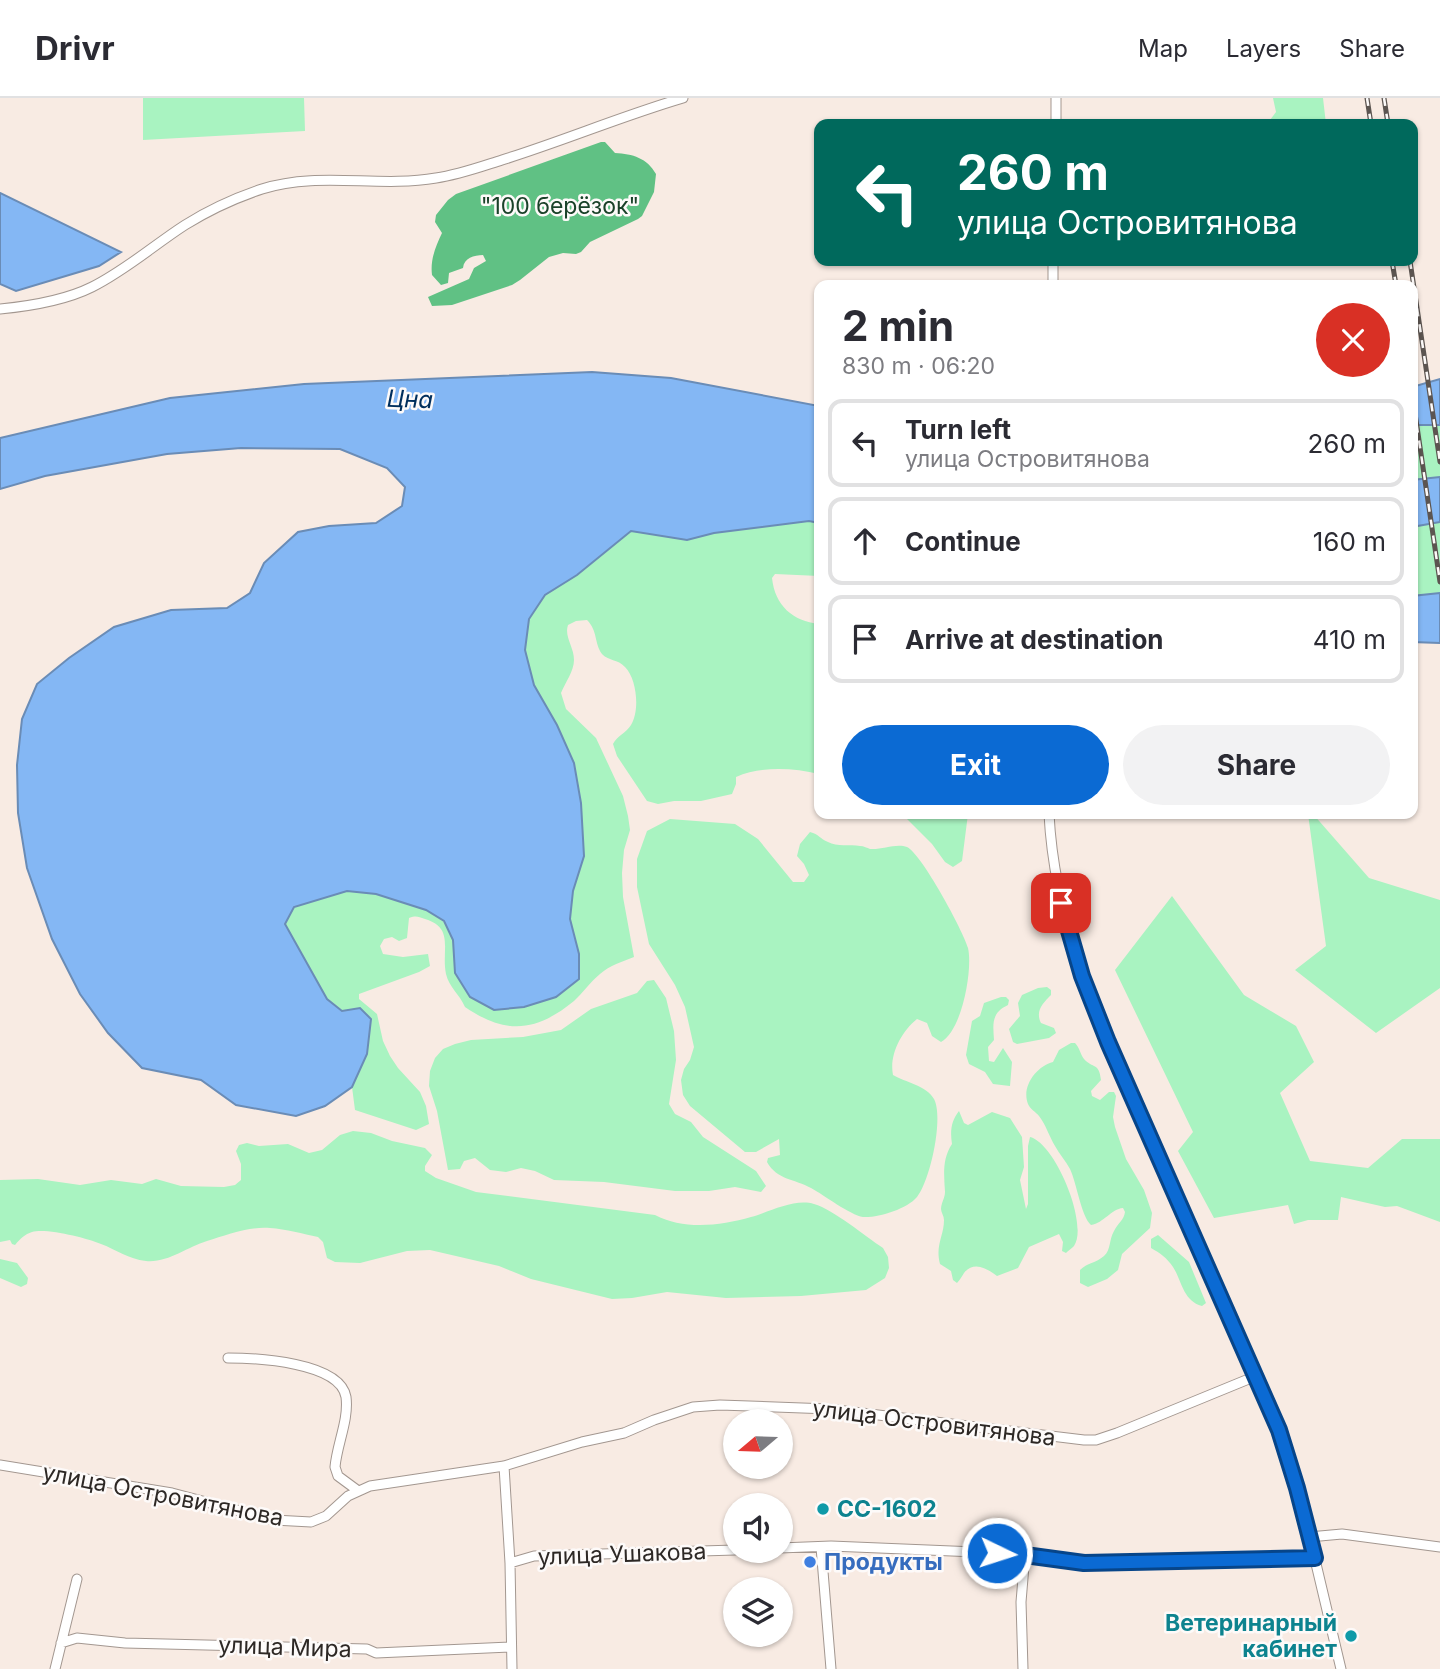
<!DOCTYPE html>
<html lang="en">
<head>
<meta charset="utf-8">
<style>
  :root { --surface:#fff; --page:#f2f2f3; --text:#2b2b33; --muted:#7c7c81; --line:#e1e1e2; --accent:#0b6ad3 }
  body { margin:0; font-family:Inter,sans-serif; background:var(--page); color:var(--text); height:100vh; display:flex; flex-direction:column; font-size:26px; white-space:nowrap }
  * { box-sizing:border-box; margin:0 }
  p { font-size:23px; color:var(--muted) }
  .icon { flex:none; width:38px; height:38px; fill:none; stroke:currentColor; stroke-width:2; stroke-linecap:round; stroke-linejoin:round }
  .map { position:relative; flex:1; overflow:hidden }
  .panel { position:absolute; left:814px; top:182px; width:604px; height:539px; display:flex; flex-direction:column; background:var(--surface); border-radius:14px; box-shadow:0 2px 5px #0004 }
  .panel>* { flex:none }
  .banner { position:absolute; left:814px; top:21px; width:604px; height:147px; border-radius:14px; box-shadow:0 2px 5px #0004; background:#00695c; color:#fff; overflow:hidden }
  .needle { width:46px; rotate:251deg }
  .tools { position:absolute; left:723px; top:1311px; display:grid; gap:14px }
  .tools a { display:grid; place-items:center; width:70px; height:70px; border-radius:50%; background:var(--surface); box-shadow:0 2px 5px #0004; font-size:35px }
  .pin { position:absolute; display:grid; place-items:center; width:60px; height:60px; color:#fff; margin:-30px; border-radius:14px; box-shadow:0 4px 10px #0006 }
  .me { position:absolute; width:77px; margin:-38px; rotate:94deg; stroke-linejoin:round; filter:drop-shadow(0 0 5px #0008) }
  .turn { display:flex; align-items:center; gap:24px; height:147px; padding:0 28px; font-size:32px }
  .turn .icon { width:91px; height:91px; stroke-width:2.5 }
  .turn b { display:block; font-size:49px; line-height:60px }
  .round { display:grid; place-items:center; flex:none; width:74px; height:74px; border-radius:37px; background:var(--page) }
  .head { display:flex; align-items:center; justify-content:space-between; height:119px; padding:0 28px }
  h1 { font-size:42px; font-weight:700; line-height:52px }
  .action { display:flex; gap:14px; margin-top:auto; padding:14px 28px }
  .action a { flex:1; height:80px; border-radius:42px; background:var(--accent); color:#fff; font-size:28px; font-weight:700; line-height:80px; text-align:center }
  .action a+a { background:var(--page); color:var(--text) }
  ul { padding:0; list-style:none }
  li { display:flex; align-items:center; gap:21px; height:88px; margin:0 14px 10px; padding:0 14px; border:4px solid var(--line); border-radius:14px }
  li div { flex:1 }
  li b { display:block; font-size:26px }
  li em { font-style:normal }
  header { display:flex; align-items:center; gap:42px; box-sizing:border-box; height:98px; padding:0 35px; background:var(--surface); border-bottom:2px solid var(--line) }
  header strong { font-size:33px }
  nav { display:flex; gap:38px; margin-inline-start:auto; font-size:24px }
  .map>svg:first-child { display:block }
  .green { fill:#a9f3c1 }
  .forest { fill:#60c184 }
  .water { fill:#84b7f4; stroke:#6a8cb6; stroke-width:2 }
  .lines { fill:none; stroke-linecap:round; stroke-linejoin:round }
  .minor-casing { stroke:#a39790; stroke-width:11 }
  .minor { stroke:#fff; stroke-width:9 }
  .rail-casing { stroke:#5c5551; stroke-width:5 }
  .rail { stroke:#fdfaf9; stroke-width:2.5; stroke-dasharray:8; stroke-linecap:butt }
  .route-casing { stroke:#074589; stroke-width:18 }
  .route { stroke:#0b6ad3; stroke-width:12 }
  .culture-dot { fill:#0f9aa8; stroke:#fdfaf9; stroke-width:2.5 }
  .shop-dot { fill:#3f7fe0; stroke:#fdfaf9; stroke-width:2.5 }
  .labels { text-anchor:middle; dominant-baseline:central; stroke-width:5; stroke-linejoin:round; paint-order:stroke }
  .park-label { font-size:23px; fill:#1a4229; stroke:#fdfaf9 }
  .street-label { font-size:23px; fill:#2d2825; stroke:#fdfaf9 }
  .culture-label { font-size:23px; font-weight:bold; fill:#0d838f; stroke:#fdfaf9; text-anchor:start }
  .shop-label { font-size:23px; font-weight:bold; fill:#366cbe; stroke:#fdfaf9; text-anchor:start }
  .water-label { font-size:24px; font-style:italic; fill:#002f5d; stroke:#fdfaf9 }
</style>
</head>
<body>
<header>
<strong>Drivr</strong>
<nav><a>Map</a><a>Layers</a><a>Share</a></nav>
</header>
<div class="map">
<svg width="1440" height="1571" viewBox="0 0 1440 1571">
  <rect width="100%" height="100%" fill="#f8ebe3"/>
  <path class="green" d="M143,0H304L305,33L143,42Z
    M1273,0H1323L1326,26H1267L1276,14Z
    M1412,327H1440V379L1412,382Z
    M809,423L819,425V478L775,476L772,480C775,508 793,523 819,526V676C793,670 761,668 736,679V686L732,696L701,703H674L658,706L647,703L617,658L613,646C617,638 626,635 631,627C640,613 637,581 625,569C618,561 608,563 602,556C594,545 598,533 587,522L576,523L568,527C564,539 574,549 574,562C574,573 565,585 561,595L566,611L596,640L623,698L628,718L630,732L624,752L622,775L623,799L634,859C622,864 610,867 600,876C590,884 583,895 574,903C536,934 506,937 465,909C460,897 449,889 446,876C441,852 455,830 425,821C418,819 417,817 409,820L407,840L399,843L392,839L384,841L380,848L383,856L403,859L428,856L430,868L419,874L359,896V901L377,916L383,943L390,958L398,970L420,994L426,1008L429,1026L416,1032L355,1012L352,989L367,956L342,913L327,901L285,826L293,809L347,793L376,796L426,812L443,823L453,842L455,875L470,899L494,912L524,909L556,898L579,881V856L570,821L573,793L584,758L581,705L574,665L557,627L534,587L525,552L529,521L545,497L577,477L631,433L687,442L714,435Z
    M1440,424V495L1412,498V429Z
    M902,716H968L962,763L953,769L945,764L932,746Z
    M1308,716H1313L1369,780L1440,802V890L1376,935L1295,872L1326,848Z
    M670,721L735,726L758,741L793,784H804L809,777L804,766L797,758L800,746L810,734C819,736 820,741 828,744C837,749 850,746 860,748C864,748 867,750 870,751C882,752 896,745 907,749C921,755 964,834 968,850C973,871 962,933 941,944L932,938L927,925L917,921C901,934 889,957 893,977C905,984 927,988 934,1001C944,1020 930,1083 917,1099C907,1111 878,1120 863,1119C850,1117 824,1097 811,1090C795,1081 777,1082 767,1064L768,1060L780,1057L779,1041L756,1054H745L690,1008L683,997L681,982L684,971L690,962L694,949L685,909L675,887L649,846L637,789V761L647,733Z
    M1172,798L1244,897L1296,928L1314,964L1280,995L1310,1063L1368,1070L1402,1041H1440V1124L1397,1108L1385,1109L1341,1099L1338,1122H1308L1294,1126L1288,1107L1214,1120L1178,1053L1193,1034L1115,872Z
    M654,882L666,900L674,933L676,962L669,1006L675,1016L691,1024L703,1039L756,1073L766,1088L761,1094L735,1089L709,1093H675L604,1084L554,1082L535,1073L521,1070L506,1074L490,1072L475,1060L464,1063L460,1071L448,1072L437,1013L429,988L430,973L435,960L443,951L455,946L471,942L523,939L561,932L591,911L637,895L647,883Z
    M1047,889L1051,892V897C1043,905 1035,913 1041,925L1054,930L1056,935L1049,940L1017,946L1013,944L1009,931L1020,918L1018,905L1022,897L1038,890Z
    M1001,899H1006L1009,902L1008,907C991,915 993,926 994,942L988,949L989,963L994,964L1003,950L1012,964L1010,988L993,986L985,974L969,966L966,957L972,923L980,918L984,905Z
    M1071,945H1075C1080,950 1080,956 1084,961C1093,971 1099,964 1101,982L1091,993L1092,998L1100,1002L1109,994H1114L1116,998L1113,1019L1115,1029L1126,1061L1144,1092L1152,1115L1150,1130L1122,1156L1118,1172L1107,1181L1088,1189L1080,1185V1172C1087,1165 1096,1165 1104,1158C1111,1152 1109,1141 1114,1133C1118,1125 1124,1122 1125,1114L1123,1110C1111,1111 1104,1125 1091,1127C1081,1118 1077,1086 1070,1071C1066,1063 1059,1056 1055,1048C1049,1038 1046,1027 1039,1018C1036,1014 1030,1011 1028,1006C1021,988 1037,968 1053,964L1059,952Z
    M959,1013L964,1025L968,1027L992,1014L1010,1020L1022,1039L1024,1069L1020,1082L1026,1111L1028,1106V1048L1030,1039C1055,1045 1089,1126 1074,1148C1072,1150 1068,1153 1066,1155L1062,1153L1063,1144L1059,1136L1029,1149L1018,1170L997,1178C988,1171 974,1162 964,1175C962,1178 960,1182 957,1185L953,1182L951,1173L940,1166C935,1147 944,1138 944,1122C944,1118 941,1114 941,1111C941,1105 945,1100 945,1094C944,1077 942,1061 952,1046C950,1033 951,1023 959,1013Z
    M353,1033L371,1035L392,1043L425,1050L432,1057L425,1068V1073L436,1080L476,1094L655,1117C683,1132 720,1128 751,1119C769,1114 795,1100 814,1106C834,1112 865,1138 883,1150L888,1159L889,1170L885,1180L866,1192L801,1198L726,1200L667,1194L632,1200L612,1201L531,1181L499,1168L430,1152L407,1153L360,1165L335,1164L327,1160L323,1144L318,1139C303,1136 286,1131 270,1130C250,1128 226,1137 207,1143C187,1149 168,1165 146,1163C128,1161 117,1152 101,1146C86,1140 47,1130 32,1134C25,1136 20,1141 15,1147L12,1146L10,1142L0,1144V1082L38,1081L80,1087L111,1082L142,1086L156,1081L181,1088L224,1089L235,1087L241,1082V1066L236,1053L239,1047L247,1045L259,1048L288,1046L309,1055L322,1052L340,1037Z
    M1158,1137L1189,1164L1206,1205L1202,1208C1183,1203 1182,1183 1173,1169C1167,1160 1160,1155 1151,1150V1141Z
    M0,1161L17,1165L28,1180L27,1186L21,1189L0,1180Z"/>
  <path class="forest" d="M601,44H605L615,55C633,56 647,60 656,76L654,94L642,118L638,121L590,144L581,154L576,156L563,155L549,159L520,182L512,187L452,207L432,208L428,199L469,181L474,170L486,163L483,157C474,157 464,160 463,170L449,175L448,185L441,187L432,177C430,161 436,148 442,135L435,124L436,117L448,102L456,96Z"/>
  <path class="water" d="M0,95L121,154L99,168L16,193L0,186Z
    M592,274L671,280L819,308V425L809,423L714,435L687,442L631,433L577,477L545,497L529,521L525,552L534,587L557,627L574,665L581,705L584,758L573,793L570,821L579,856V881L556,899L524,909L494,912L470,899L455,875L453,842L444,823L426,812L376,796L347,793L294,809L285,826L327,901L342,913L360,910L371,921L367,956L352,989L325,1008L296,1018L236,1007L201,982L142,970L108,935L80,896L52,841L27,770L18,715L17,667L22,621L37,586L69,560L114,529L171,512L227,510L250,495L264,465L298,434L329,428L376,425L402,408L405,389L387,370L340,351L241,350L167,356L45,378L0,391V340L170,300L304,286Z
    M1440,281V327H1412V289Z
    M1440,379V424L1412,429V382Z
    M1440,495V545L1412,544V498Z"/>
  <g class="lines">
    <g class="minor-casing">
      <path id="minor" d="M1056,26V0
        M1053,187V163
        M0,211C31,208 64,203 92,189C126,172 154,147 185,127C209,112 235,100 262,91C319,73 378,90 436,80C458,77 480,69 502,62C563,43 622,18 683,0
        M1049,716C1055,834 1104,932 1151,1039C1194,1137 1238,1234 1279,1332L1298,1390L1341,1571
        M228,1260C256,1260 340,1264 346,1299C349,1322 337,1346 335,1369L338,1378L357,1392
        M0,1367L172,1395L274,1422L311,1424L326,1418L348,1398L370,1388L504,1368L582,1344L624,1335L654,1322L693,1309L720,1307L829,1311L1084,1342H1096L1117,1335L1256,1278
        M504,1368L510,1465
        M1309,1439L1342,1436L1440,1449
        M821,1449L831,1571
        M780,1450L831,1448L1025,1456L1084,1466L1315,1460
        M61,1545L77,1540L125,1545L367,1551L376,1555L510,1549
        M55,1571L77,1481
        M512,1571L510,1465L534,1458L735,1452
        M1023,1571L1021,1504L1025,1456"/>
    </g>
    <use href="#minor" class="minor"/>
    <g class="rail-casing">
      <path id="rail" d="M1367,0L1371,26
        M1384,0L1388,26
        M1392,163L1396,187
        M1410,163L1440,364
        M1412,295L1440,484"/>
    </g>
    <use href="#rail" class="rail"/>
  </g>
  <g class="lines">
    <g class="route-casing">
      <path id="route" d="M997,1455L1025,1457L1084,1465L1315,1460L1297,1390L1279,1332L1108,944L1082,878L1061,805"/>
    </g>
    <use href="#route" class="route"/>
  </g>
  <g class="culture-dot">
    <circle cx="823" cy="1411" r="7"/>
    <circle cx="1351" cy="1538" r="7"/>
  </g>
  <circle class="shop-dot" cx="810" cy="1464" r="7"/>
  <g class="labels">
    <g class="park-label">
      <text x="560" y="108">"100 берёзок"</text>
    </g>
    <g class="street-label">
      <text transform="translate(934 1325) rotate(7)">улица Островитянова</text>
      <text transform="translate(163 1397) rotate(11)">улица Островитянова</text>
      <text transform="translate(622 1456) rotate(-2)">улица Ушакова</text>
      <text transform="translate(285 1549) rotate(2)">улица Мира</text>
    </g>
    <g class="culture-label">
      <text x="837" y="1411">СС-1602</text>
      <text x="1337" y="1525" text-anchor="end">Ветеринарный<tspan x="1337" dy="26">кабинет</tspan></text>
    </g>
    <g class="shop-label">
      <text x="824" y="1464">Продукты</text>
    </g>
    <g class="water-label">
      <text transform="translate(410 301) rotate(2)">Цна</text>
    </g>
  </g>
</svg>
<div class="tools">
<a><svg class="needle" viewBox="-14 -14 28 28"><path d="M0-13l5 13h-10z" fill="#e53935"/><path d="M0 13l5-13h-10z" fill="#7c7c81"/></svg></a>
<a><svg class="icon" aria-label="sound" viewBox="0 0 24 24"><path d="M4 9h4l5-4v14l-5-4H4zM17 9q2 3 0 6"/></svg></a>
<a><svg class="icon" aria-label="layers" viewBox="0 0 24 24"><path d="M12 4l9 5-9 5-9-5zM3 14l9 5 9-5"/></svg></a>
</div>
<div class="pin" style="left:1061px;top:805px;background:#d93025"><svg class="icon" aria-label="arrive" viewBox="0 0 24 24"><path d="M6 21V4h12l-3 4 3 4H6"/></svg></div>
<svg class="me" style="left:997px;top:1455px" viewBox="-20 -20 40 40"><circle r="17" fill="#0b6ad3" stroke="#fff" stroke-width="3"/><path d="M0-11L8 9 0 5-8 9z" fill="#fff"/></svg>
<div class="banner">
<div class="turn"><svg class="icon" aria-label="left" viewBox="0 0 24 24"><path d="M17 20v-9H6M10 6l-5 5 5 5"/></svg><div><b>260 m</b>улица Островитянова</div></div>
</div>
<section class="panel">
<div class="head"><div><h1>2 min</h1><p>830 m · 06:20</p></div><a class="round" style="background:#d93025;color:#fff"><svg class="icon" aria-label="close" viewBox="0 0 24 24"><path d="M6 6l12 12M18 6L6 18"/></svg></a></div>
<ul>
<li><svg class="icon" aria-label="left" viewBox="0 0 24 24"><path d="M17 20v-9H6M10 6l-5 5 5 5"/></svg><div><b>Turn left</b><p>улица Островитянова</p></div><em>260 m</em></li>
<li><svg class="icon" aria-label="ahead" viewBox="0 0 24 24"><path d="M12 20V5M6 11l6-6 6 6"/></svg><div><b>Continue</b></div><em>160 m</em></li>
<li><svg class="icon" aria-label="arrive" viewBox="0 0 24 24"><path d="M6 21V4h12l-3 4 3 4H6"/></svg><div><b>Arrive at destination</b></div><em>410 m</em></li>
</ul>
<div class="action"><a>Exit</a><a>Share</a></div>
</section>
</div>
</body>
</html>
